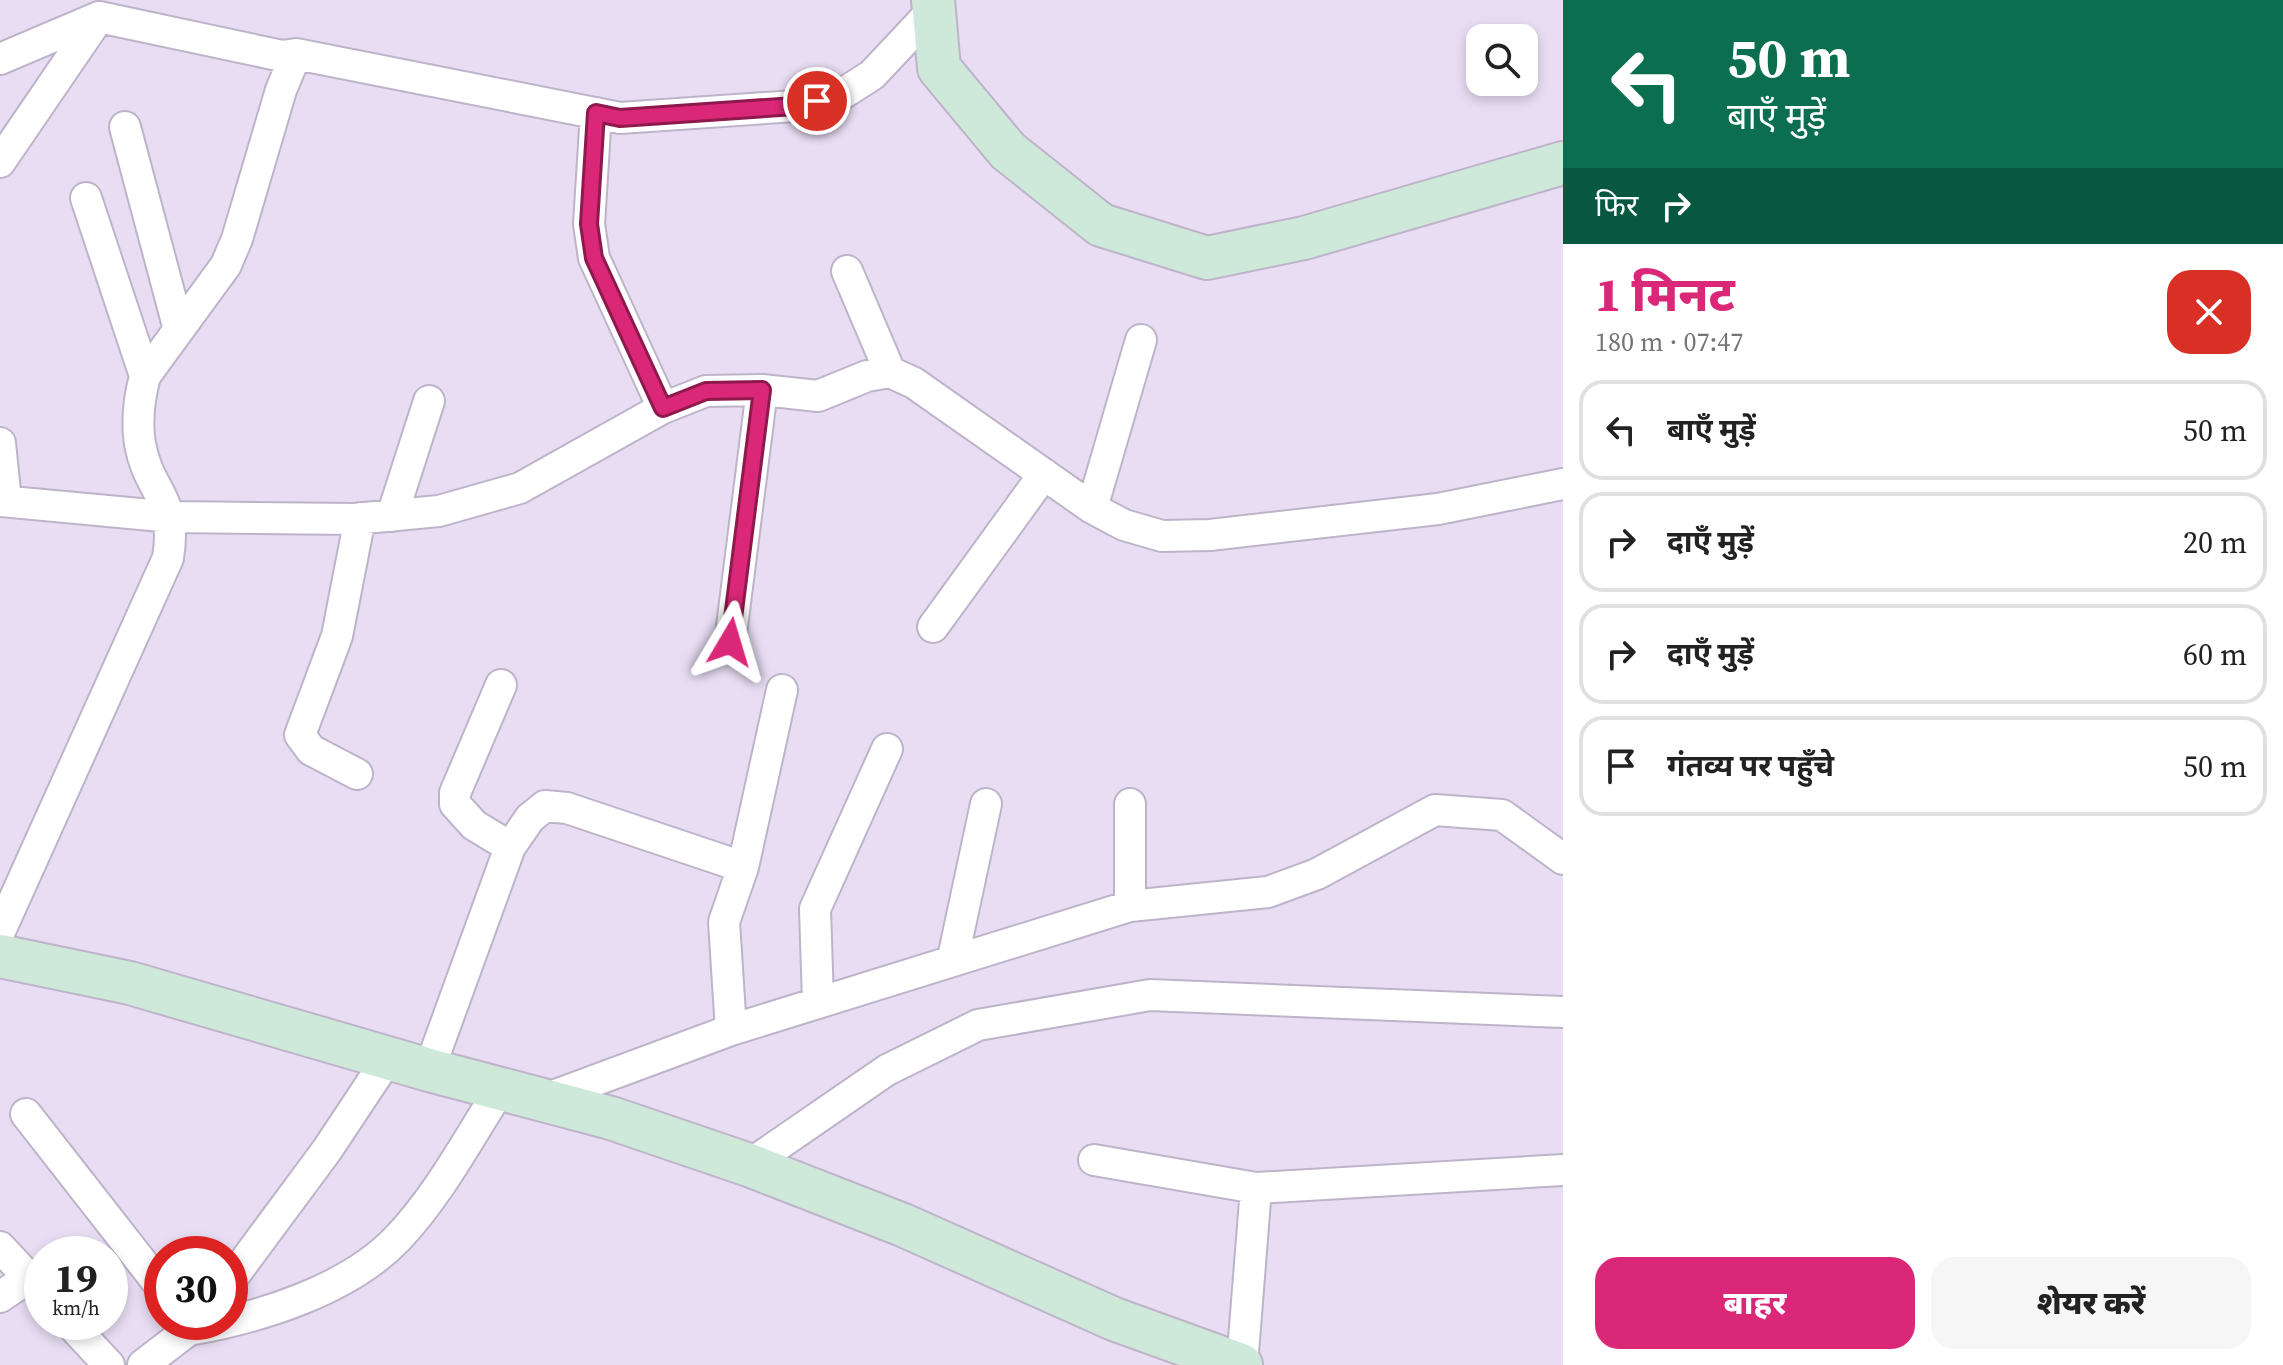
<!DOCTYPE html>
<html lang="hi">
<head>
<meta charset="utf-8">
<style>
  :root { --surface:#fff; --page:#f6f6f6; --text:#222; --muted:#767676; --line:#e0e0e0; --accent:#db2777 }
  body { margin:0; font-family:"Source Serif 4","Noto Sans Devanagari",serif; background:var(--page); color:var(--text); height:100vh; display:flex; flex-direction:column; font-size:30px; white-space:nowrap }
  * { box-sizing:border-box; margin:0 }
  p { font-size:26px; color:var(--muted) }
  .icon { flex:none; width:44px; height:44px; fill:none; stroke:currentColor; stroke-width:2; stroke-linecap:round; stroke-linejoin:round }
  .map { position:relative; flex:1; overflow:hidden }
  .side { display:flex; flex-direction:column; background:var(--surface); width:720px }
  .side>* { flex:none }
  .top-card { background:#0b6e4f; color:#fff; overflow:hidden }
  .fabs { position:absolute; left:1466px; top:24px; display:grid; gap:16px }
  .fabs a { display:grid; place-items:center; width:72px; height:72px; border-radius:16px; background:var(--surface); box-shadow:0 4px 12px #0003; font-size:40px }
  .speed { position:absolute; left:24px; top:1236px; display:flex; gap:16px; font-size:40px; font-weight:700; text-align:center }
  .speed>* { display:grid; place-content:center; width:104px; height:104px; border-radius:50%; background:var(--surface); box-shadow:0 4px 12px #0003; line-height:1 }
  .speed small { font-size:20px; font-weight:400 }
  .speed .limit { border:12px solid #d22; background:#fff; color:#111 }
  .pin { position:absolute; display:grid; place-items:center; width:68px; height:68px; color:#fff; margin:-34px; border:4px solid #fff; border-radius:50%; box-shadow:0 2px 8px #0007 }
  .me { position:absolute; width:88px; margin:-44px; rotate:7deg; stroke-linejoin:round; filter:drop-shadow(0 0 6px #0008) }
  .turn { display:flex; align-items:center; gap:28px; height:168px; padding:0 32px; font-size:36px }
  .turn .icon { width:104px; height:104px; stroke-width:2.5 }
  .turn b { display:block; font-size:56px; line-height:68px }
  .then { display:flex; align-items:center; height:76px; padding:0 32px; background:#0003; gap:16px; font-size:30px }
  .round { display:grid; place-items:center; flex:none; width:84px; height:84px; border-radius:24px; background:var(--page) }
  .summary { display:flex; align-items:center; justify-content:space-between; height:136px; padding:0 32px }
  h1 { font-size:48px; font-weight:800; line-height:60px; color:var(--accent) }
  .button { display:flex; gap:16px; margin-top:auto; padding:16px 32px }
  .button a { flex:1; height:92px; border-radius:24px; background:var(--accent); color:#fff; font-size:32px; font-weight:800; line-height:92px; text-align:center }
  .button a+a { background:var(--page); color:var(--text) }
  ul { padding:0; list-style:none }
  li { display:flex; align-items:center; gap:24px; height:100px; margin:0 16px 12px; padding:0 16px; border:4px solid var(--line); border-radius:24px }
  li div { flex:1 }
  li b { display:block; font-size:30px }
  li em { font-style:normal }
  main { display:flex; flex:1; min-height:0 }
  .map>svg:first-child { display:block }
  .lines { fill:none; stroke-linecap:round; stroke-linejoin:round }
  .street-casing { stroke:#beb4c9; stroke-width:34 }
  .secondary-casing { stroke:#beb4c9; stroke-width:46 }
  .street { stroke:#fff; stroke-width:30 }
  .secondary { stroke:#cee9da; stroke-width:42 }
  .route-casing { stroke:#8e194d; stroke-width:20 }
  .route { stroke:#db2777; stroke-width:14 }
</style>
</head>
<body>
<main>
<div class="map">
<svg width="1563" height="1365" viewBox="0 0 1563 1365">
  <rect width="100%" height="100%" fill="#e8ddf3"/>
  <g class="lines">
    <g class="street-casing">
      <path id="street" d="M0,59L99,17L282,56L296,54L620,118L795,106L839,96L872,75L933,10
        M596,113L589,224L594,258L663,408
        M125,127L178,326
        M0,162L99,17
        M86,198L145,376
        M847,271L890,372L914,383L1092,508L1124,525L1162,536L1210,535L1438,509L1563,484
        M0,443L6,501
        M0,501L172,517L354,519L439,511L520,488L663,408L706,391L762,390L818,396L867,376L890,372
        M1092,508L1141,340
        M392,516L429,401
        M933,627L1044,474
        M730,642L762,390
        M501,685L455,793V804L474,825L510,847
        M357,774L311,750L300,735L337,636L360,518
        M1130,906V804
        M0,931L168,558C178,496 149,494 140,444C136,420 139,399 145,376L226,265L237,239L281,90L296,54
        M953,958L986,804
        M818,1002L815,909L887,749
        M731,1030L724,922L743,867L782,690
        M429,1070L510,847L530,818L545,806L567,808L743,867
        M545,1099L731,1030L1130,906L1268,892L1317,874L1435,810L1502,815L1563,859
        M26,1114L162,1288
        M1094,1160L1256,1188L1563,1170
        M749,1165L887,1070L978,1025L1150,995L1563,1012
        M0,1247L42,1292
        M230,1281L327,1150L388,1058
        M0,1297L28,1278
        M69,1322L109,1365
        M188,1322L194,1329C261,1317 348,1290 397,1239C439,1195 468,1139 501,1088
        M143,1365L199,1322
        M1242,1365L1256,1188"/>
    </g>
    <g class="secondary-casing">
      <path id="secondary" d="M933,0L939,68L1008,151L1101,225L1207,258L1304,238L1563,163
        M0,956L130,983L429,1070L611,1118L749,1165L903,1225L1114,1319L1241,1365"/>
    </g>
    <use href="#street" class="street"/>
    <use href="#secondary" class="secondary"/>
  </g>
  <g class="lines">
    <g class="route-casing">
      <path id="route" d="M730,642L762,390L706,391L663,408L594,258L589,224L596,113L620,118L795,106L817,101"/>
    </g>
    <use href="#route" class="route"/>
  </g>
</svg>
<div class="fabs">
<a><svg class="icon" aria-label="search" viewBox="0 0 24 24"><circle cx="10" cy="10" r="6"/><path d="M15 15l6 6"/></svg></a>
</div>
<div class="speed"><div>19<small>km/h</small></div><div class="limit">30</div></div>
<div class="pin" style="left:817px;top:101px;background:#d93025"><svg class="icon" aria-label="arrive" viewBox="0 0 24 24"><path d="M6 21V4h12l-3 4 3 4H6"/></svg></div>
<svg class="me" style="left:730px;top:642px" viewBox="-20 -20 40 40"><path d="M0-17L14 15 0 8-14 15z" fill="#db2777" stroke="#fff" stroke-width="4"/></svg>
</div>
<section class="side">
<div class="top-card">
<div class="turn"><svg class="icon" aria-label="left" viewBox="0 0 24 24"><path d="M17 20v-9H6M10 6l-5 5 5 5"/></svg><div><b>50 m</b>बाएँ मुड़ें</div></div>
<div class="then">फिर<svg class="icon" aria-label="right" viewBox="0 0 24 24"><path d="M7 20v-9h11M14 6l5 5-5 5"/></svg></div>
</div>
<div class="summary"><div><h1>1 मिनट</h1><p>180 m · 07:47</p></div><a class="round" style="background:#d93025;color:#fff"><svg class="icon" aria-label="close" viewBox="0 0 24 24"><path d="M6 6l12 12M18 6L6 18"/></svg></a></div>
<ul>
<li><svg class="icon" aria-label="left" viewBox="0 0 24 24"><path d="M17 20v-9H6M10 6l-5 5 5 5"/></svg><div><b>बाएँ मुड़ें</b></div><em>50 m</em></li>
<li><svg class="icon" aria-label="right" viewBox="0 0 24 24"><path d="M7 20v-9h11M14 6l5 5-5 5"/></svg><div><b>दाएँ मुड़ें</b></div><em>20 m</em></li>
<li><svg class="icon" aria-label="right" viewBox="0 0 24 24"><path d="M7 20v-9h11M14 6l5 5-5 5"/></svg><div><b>दाएँ मुड़ें</b></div><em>60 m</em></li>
<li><svg class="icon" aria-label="arrive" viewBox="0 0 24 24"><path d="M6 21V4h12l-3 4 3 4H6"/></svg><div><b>गंतव्य पर पहुँचे</b></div><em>50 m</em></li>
</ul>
<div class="button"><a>बाहर</a><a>शेयर करें</a></div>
</section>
</main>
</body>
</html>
